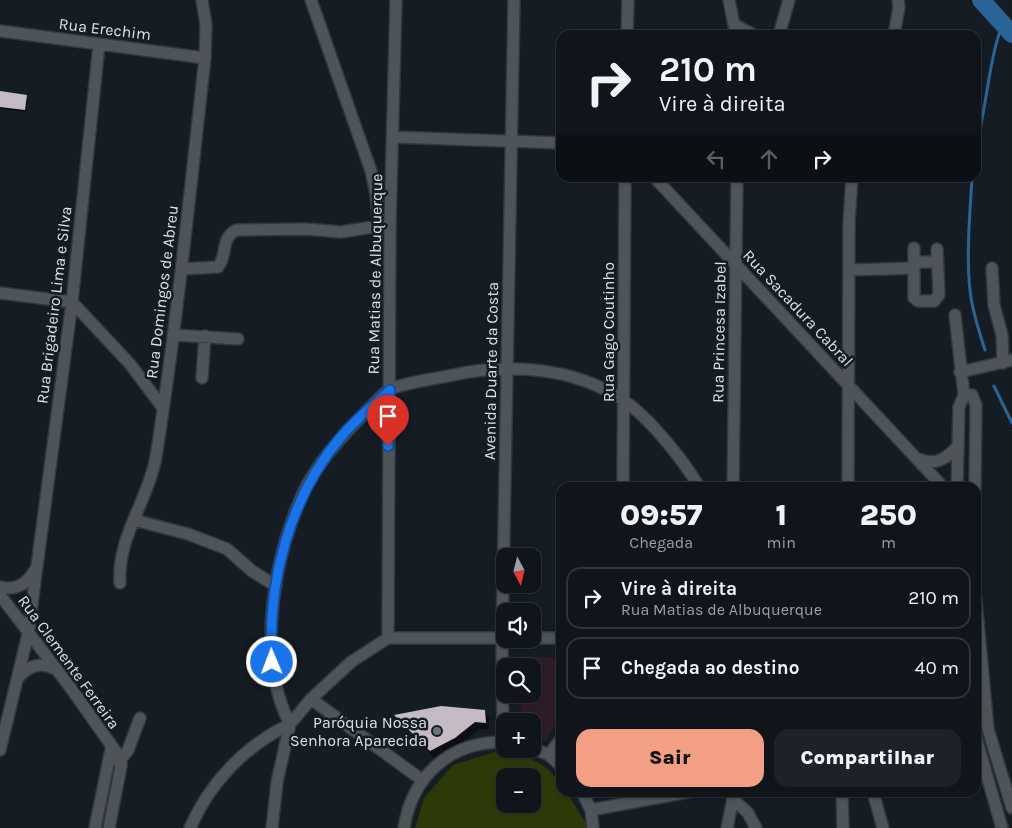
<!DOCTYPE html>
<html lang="pt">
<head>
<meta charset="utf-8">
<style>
  :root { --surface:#10151b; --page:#1e2228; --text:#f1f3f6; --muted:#9c9fa3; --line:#30343a; --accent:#f39f83 }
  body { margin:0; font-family:Karla,sans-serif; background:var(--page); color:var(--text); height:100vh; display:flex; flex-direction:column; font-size:19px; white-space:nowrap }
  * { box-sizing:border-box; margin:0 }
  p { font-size:16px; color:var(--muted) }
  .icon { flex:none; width:28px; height:28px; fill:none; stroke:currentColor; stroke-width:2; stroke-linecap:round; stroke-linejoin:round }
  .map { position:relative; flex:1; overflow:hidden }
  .panel { position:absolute; left:556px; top:482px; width:425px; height:315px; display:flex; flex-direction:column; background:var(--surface); border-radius:15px; box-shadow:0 1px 4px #0004,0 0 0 1px var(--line) }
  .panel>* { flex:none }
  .top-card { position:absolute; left:556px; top:30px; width:425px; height:152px; border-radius:15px; box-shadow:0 1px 4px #0004,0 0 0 1px var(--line); background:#10151b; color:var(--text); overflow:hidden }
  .needle { width:32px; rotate:173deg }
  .fabs { position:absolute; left:496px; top:548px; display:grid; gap:10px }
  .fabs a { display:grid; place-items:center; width:45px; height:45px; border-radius:10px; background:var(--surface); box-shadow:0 1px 4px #0004,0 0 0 1px var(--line); font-size:25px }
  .pin { position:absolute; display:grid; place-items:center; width:42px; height:42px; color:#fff; margin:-51px -21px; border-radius:50% 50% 50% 0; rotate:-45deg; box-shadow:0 0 5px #0007 }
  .pin .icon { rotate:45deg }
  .me { position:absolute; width:55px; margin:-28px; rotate:359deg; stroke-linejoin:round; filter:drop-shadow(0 0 4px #0008) }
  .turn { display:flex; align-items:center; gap:18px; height:105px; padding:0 20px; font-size:22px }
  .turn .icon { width:65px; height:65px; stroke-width:2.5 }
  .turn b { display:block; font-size:35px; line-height:42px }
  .lanes { display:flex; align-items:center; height:48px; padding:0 20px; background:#0003; justify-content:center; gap:25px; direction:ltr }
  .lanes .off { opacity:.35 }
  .eta { display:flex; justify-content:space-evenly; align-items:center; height:85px; text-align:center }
  .eta b { font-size:30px; font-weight:800; line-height:35px }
  .primary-button { display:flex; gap:10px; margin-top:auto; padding:10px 20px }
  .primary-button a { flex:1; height:58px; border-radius:15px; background:var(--accent); color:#111; font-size:20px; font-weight:800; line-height:58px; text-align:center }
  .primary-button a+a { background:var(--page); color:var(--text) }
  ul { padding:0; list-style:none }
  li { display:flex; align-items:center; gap:15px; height:62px; margin:0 10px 8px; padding:0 10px; border:2px solid var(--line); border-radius:15px }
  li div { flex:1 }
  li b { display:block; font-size:19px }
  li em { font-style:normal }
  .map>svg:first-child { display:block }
  .education { fill:#2c1c26 }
  .green { fill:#2d3a08; fill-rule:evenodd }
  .shadow { fill:#0007 }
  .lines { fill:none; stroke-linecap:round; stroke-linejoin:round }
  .stream { stroke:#286596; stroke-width:3 }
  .river { stroke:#286596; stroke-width:18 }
  .building { fill:#c5bbc5 }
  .minor-casing { stroke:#31383f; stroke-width:14 }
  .minor { stroke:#4e5457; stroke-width:11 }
  .route-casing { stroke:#114b97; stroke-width:12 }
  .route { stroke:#1a73e8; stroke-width:9 }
  .worship-dot { fill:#6b7280; stroke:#151c24; stroke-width:2 }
  .labels { text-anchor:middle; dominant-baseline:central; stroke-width:5; stroke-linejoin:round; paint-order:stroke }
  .street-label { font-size:16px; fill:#dce1e6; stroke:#151c24 }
  .poi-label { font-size:16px; fill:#dce1e6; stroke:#151c24; text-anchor:end }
</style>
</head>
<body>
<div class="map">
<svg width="1012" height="828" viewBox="0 0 1012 828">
  <rect width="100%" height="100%" fill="#151c24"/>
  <path class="education" d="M522,656L561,658V715L545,742L533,738L532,721H520L521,694H532V666H522Z"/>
  <path class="green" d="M495,752C527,754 541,759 561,784V792L567,793L589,828H415L424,798L453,765ZM505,776H532V804H505Z"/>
  <path class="shadow" d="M0,93L26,96L28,99L26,112L0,109Z
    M485,711L489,718V729H479L459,745L434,757L396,715Z"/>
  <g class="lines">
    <path class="stream" d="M976,146C987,106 988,64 1002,25
      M972,178C970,212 966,257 970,290C972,311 979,331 985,350
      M994,386L1012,423"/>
    <path class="river" d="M981,0L1012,34"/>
  </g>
  <path class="building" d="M0,91L27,95L25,110L0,107Z
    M441,706L485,710L486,723L475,722L455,738L430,751L394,715Z"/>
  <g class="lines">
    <g class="minor-casing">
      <path id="minor" d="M311,0L371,171L376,194L379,226
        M729,0L736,35
        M735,25L754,35
        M0,31L205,58
        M627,35L628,0
        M779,35L789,0
        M894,35L899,7L898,0
        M393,137L561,143
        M655,178L944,488
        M914,262H937
        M914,268V248
        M992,268L994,305L1002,335L1003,363
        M182,269L218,267C228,255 220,239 236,230L306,229L341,232L386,225
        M849,270L914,268V298L918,301H934L939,295L937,249
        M0,293L72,302L130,364L163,408
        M955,315L964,395L959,407L957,488
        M173,335L238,339
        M960,372L1012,360
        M202,378L205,336
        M964,395H972L976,405L975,488
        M918,459C936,466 946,459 958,446
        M623,488L625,178
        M733,488L737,178
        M848,488L849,222L852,178
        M134,520L188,534L227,549L252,571L276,586
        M120,583C117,537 148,501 156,457C177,324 190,191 205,58L206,25L202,0
        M0,587C18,591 27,583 36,569
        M0,595L70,687L121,759V766L109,828
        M976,601L988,729L1012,808
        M388,638L390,225L396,0
        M532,638H561
        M18,678C28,666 39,662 53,668
        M311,699L422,780
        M290,724C255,657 274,552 306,487C320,460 341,437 362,416C371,408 380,395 389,390C401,383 434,379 448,376C506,363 572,366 623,400C650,418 683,460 700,488
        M976,738L1002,828
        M503,742L502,638L514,0
        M532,748L549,755L561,766
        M0,750L28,634L72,302L99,45
        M549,755L561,739
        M114,760L121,759L128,750L140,718
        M582,792L591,810L593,828
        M842,792L843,828
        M873,792L883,828
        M733,799L748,813L756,828
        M591,810L688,792
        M95,828L111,749
        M190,828C210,782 245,746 290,724
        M272,828L277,782L290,724L311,699L351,662L388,638H505
        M404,828C412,776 450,741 505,742
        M727,828L733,799L731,793"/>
    </g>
    <use href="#minor" class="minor"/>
  </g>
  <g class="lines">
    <g class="route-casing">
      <path id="route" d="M272,662C267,583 289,499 340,438C355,420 373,405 390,390L388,446"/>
    </g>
    <use href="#route" class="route"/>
  </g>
  <circle class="worship-dot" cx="437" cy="731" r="5"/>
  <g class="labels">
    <g class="street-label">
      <text transform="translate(105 29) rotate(7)">Rua Erechim</text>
      <text transform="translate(375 274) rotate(-89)">Rua Matias de Albuquerque</text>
      <text transform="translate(162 292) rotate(-83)">Rua Domingos de Abreu</text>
      <text transform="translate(54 305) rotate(-83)">Rua Brigadeiro Lima e Silva</text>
      <text transform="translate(798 308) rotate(47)">Rua Sacadura Cabral</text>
      <text transform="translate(608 332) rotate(-90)">Rua Gago Coutinho</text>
      <text transform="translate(719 332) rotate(-89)">Rua Princesa Izabel</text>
      <text transform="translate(491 371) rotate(-89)">Avenida Duarte da Costa</text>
      <text transform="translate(69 662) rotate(54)">Rua Clemente Ferreira</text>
    </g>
    <g class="poi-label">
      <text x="427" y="722">Paróquia Nossa<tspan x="427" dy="18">Senhora Aparecida</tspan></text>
    </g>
  </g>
</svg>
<div class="fabs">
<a><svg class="needle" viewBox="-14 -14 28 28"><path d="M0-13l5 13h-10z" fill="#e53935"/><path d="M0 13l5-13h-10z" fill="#9c9fa3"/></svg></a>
<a><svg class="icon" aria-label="sound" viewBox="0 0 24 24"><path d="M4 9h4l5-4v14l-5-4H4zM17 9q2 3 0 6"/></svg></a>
<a><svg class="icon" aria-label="search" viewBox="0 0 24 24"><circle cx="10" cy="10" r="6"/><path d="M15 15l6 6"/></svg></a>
<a>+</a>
<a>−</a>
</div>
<div class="pin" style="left:388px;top:446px;background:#d93025"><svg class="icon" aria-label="arrive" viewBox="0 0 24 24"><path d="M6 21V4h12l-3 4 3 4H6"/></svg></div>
<svg class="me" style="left:272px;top:662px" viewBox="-20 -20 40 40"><circle r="17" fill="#1a73e8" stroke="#fff" stroke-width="3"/><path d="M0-11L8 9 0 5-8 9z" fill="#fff"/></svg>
<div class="top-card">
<div class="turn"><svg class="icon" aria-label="right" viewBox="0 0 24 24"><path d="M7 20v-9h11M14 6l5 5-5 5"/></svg><div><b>210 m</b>Vire à direita</div></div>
<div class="lanes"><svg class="icon off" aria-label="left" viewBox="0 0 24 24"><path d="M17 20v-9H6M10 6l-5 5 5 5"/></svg><svg class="icon off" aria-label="ahead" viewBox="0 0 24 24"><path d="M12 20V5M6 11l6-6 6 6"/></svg><svg class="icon" aria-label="right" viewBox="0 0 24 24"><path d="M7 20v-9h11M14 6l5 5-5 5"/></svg></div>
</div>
<section class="panel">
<div class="eta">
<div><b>09:57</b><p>Chegada</p></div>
<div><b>1</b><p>min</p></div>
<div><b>250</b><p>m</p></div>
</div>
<ul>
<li><svg class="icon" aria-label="right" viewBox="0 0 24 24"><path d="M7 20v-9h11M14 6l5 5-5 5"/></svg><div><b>Vire à direita</b><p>Rua Matias de Albuquerque</p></div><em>210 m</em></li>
<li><svg class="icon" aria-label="arrive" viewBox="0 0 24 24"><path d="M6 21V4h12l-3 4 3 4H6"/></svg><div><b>Chegada ao destino</b></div><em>40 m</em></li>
</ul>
<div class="primary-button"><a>Sair</a><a>Compartilhar</a></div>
</section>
</div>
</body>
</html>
